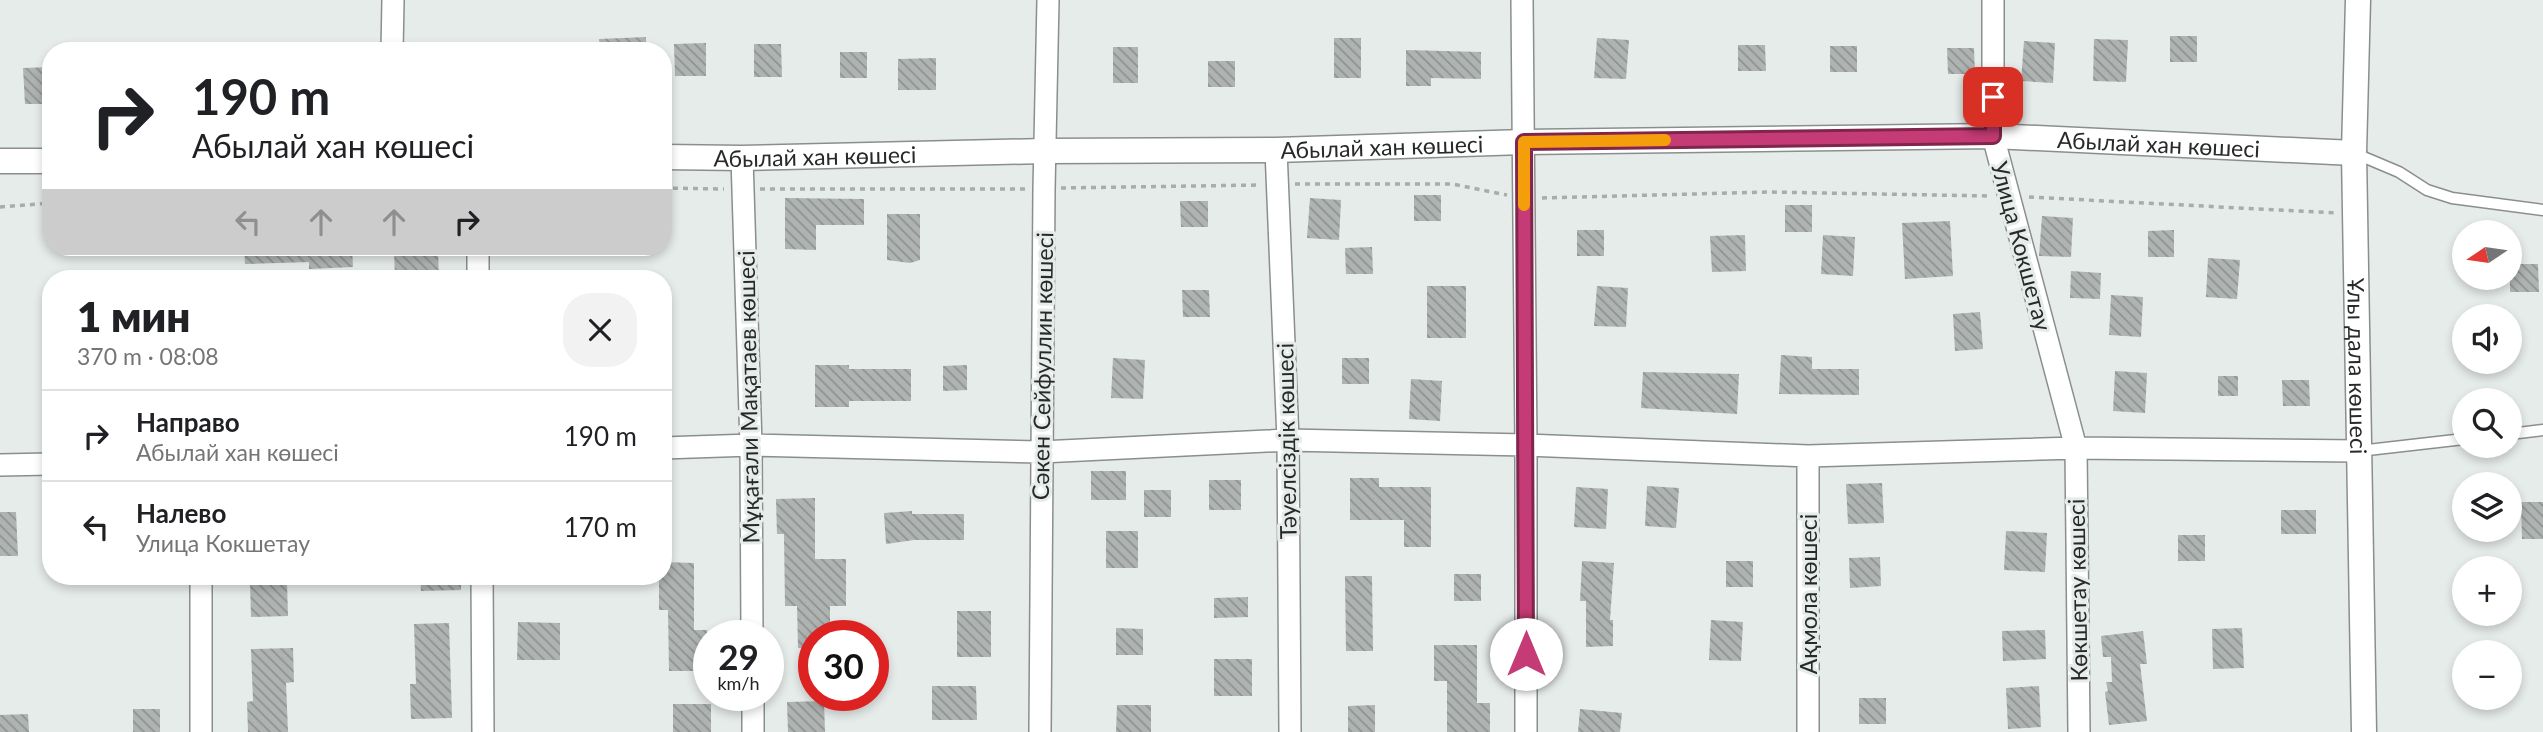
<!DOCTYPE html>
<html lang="ru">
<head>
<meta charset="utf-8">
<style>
  :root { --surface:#fff; --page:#f2f2f2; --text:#202124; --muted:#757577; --line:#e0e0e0 }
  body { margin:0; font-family:Lato,sans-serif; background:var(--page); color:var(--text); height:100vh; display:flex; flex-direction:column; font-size:26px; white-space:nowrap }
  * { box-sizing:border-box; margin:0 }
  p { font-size:23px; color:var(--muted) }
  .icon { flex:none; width:38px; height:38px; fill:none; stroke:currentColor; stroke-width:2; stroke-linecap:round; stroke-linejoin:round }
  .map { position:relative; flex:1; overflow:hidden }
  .panel { position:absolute; left:42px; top:270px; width:630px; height:315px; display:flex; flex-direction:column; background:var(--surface); border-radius:28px; box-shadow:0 4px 10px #0003 }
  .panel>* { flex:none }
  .top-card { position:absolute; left:42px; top:42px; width:630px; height:214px; border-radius:28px; box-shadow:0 4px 10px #0003; background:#fff; color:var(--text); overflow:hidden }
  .needle { width:46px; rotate:257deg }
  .fabs { position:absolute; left:2452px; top:220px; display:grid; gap:14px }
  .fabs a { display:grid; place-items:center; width:70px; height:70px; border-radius:50%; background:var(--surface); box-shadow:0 4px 10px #0003; font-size:35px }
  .speed { position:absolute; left:693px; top:620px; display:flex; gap:14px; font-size:35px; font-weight:700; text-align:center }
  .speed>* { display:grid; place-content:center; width:91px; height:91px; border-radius:50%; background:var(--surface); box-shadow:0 4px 10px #0003; line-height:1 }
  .speed small { font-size:18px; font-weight:400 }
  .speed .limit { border:10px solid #d22; background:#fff; color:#111 }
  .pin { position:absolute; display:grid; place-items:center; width:60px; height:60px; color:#fff; margin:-30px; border-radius:14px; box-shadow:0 4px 10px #0006 }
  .me { position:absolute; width:77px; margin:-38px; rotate:0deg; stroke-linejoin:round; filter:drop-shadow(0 0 5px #0008) }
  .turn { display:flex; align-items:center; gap:24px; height:147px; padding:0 35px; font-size:32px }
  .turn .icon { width:91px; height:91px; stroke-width:2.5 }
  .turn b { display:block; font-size:49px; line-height:60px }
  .lanes { display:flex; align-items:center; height:66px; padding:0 35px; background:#0003; justify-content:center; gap:35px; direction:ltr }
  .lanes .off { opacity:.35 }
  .round { display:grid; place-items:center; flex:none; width:74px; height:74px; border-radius:28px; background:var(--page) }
  .head { display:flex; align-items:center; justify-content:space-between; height:119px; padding:0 35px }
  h1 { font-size:42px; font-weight:800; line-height:52px }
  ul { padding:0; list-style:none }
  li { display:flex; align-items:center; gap:21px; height:91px; padding:0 35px; border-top:2px solid var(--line) }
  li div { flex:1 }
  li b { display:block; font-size:26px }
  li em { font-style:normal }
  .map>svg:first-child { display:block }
  .building { fill:url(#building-back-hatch) }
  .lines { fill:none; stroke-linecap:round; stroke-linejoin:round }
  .service-casing { stroke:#8a8f8e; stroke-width:13 }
  .minor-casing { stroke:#8a8f8e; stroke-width:24 }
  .tertiary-casing { stroke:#8a8f8e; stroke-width:27 }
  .path { stroke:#a8acab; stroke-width:3.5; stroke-dasharray:5 5; stroke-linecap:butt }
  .service { stroke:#fff; stroke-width:10 }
  .minor { stroke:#fff; stroke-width:21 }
  .tertiary { stroke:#fff; stroke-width:24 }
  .route-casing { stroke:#80264c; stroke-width:18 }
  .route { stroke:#c53b75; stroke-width:12 }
  .slow { stroke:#f59e0b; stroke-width:12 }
  .labels { text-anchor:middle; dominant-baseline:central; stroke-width:6; stroke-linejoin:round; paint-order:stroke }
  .street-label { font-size:23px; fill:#282a29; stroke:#e6ecea }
</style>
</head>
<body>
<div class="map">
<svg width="2543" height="732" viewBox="0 0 2543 732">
  <defs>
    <pattern id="building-back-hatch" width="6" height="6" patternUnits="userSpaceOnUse" patternTransform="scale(1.75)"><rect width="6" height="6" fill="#afb4b3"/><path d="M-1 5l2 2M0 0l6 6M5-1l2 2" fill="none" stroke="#8e9392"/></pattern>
  </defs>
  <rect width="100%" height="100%" fill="#e6ecea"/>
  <path class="building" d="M2170,36H2197V62H2170Z
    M646,37V51H600L599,39Z
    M1334,38H1361V78H1334Z
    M1597,38L1629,40L1626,79L1594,78Z
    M2094,39L2128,40L2126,82L2093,81Z
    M2024,41L2055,43L2053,83L2021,81Z
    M706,43V76H675L674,44Z
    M754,44H781L782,77H754Z
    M1738,45H1765L1766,71H1738Z
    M1830,46H1857V72H1830Z
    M1113,47H1138V83H1113Z
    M1947,48H1974L1975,74H1948Z
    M1406,50L1481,52V79L1431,78V86H1406Z
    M840,52H867V78H840Z
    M936,58V90H898V59Z
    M1208,61H1235V87H1208Z
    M51,67V104H25L23,68Z
    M1414,195H1441V221H1414Z
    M785,198L864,199V225H816V250L785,249Z
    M1310,198L1341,200L1339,240L1307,238Z
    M1180,201H1208V227H1181Z
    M1785,205H1812V232H1785Z
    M887,214H920V260L910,263L887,260Z
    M2042,216L2073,218L2071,257L2039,256Z
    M1950,221L1953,276L1905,279L1902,223Z
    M1577,230H1604V256H1577Z
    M2174,230V257H2148V231Z
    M1745,235L1746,271L1712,272L1710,236Z
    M1823,235L1855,237L1853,276L1821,274Z
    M244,247H352L353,267L309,269V262L245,264Z
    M1372,247L1373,274H1346L1345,248Z
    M438,251L439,278H395L394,252Z
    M2208,258L2240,260L2237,299L2206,297Z
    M2510,264H2538L2539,292H2510Z
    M2071,271L2101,273L2100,299L2070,298Z
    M1427,286H1466V338H1427Z
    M1597,286L1628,288L1626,327L1594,326Z
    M1182,290H1209L1210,317H1183Z
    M2111,295L2143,297L2141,337L2109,335Z
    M1980,312L1983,349L1955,351L1953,314Z
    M1781,355L1812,357V369H1859V395L1779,394Z
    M1113,358L1145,360L1143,399L1111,398Z
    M1342,358H1369V384H1342Z
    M815,365H849V369H911V401H849V407H815Z
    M967,365V390L943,391V366Z
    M2115,371L2147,373L2145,413L2113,411Z
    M1643,372L1739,374L1737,414L1641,408Z
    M2218,376H2238V396H2218Z
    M1411,379L1442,381L1440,421L1409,419Z
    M2282,380H2309L2310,406H2283Z
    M1091,471H1126V500H1091Z
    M1350,478H1379V487H1431V547H1404V520H1350Z
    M1209,480H1241V510H1209Z
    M1882,483L1884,523L1848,524L1846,484Z
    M1647,486L1679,488L1676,528L1645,526Z
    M1576,487L1608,489L1606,529L1574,527Z
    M1144,490H1171V517H1144Z
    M815,498V559H846V606H830V635H814V648H798L797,606H785L784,534H777L776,499Z
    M2521,502H2543V539H2522Z
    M2281,510H2316V534H2281Z
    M912,511V514H964V540H914L886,544L884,513Z
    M0,512H16L18,556H0Z
    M1106,531H1138V568H1106Z
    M2006,531L2047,533L2045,572L2004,570Z
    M2178,535H2205V561H2178Z
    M1880,557L1881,586L1850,588L1849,558Z
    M1582,561L1614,563L1610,620H1613V646L1586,647V601H1580Z
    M1726,561H1753V587H1726Z
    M663,562L694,563V630H707V671H669L668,610H659V576H663Z
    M1454,574H1481V601H1454Z
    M420,576H461V590L421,591Z
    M1345,576H1372L1373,651H1346Z
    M287,582L288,616L251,617L250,583Z
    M1248,597V617L1214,618V598Z
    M957,611H991V657H957Z
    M1711,620L1743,622L1741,661L1709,660Z
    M518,622L560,623V660H517Z
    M449,623L452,718L411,719L410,684H416L414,624Z
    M1116,628L1143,629V655H1116Z
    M2242,628L2244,668L2213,669L2212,629Z
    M2045,630L2046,659L2003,661L2002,631Z
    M2143,631L2147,664H2140L2147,721L2109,725L2105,692L2108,691L2106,682H2112L2111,657H2103L2101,636Z
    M1434,645H1477V703H1490V732H1447V681H1434Z
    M293,648L294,682L286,683L288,732H248L247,702L253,701L251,649Z
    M1214,659H1252V696H1214Z
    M932,686H976L977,720H932Z
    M2039,686L2041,727L2008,729L2006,688Z
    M1859,698H1886V724H1859Z
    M824,701L825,732H788L787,702Z
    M673,704H711V732H673Z
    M1117,705H1151V732H1116Z
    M1375,705V732H1348V706Z
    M133,709H160V732H133Z
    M1580,709L1622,713L1620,732H1578Z
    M28,714L29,732H0V715Z"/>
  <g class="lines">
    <g class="service-casing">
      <path id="service" d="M2354,153L2399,172L2427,190L2452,198L2543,210
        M2510,434L2543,430
        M2359,451L2464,439"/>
    </g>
    <g class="minor-casing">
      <path id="minor" d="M1522,0L1526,445V732
        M1993,0V136L2076,448L2079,732
        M392,51L393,0
        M1276,150L1288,440L1290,732
        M742,158L751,445L752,635
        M478,247V278
        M663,448L751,445L1041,452L1288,440L1526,445L1808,456L2076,448L2358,451
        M1808,456V732
        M0,465L51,464
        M482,576L483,732
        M753,695V732
        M201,732V576
        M1040,732L1044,189L1048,0"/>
    </g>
    <g class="tertiary-casing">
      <g id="tertiary">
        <path id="s1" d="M2358,0L2354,153L2364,732"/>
        <path id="s2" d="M663,157L742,158L1044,151L1276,150L1524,142L1993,136L2354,153"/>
        <path d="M0,161H51"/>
      </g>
    </g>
    <path class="path" d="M1295,184H1452L1507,195
      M663,188L724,189
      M1061,188L1260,185
      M760,189H1025
      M2029,197L2336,213
      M1542,198L1768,192L1990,196
      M0,207L51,203"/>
    <use href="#service" class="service"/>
    <use href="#minor" class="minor"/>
    <use href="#tertiary" class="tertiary"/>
  </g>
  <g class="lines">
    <g class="route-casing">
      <path id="route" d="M1526,654L1524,142L1993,136V97"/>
    </g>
    <use href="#route" class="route"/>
    <path class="slow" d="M1524,205V142L1665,140"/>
  </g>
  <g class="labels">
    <g class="street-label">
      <text stroke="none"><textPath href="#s2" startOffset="1496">Абылай хан көшесі</textPath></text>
      <text stroke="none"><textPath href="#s2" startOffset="719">Абылай хан көшесі</textPath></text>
      <text stroke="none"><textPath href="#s2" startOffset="152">Абылай хан көшесі</textPath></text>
      <text transform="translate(2022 246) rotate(75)">Улица Кокшетау</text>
      <text transform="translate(1042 366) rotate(-89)">Сәкен Сейфуллин көшесі</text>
      <text stroke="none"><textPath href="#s1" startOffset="366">Ұлы дала көшесі</textPath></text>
      <text transform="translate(748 397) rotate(-91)">Мұқағали Мақатаев көшесі</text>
      <text transform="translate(1286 441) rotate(-91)">Тәуелсіздік көшесі</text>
      <text transform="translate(2077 590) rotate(-91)">Көкшетау көшесі</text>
      <text transform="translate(1808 594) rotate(-90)">Ақмола көшесі</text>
    </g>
  </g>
</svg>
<div class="fabs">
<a><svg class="needle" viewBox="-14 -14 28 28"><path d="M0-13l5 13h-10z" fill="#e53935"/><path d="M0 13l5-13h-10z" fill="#757577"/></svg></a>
<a><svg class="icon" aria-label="sound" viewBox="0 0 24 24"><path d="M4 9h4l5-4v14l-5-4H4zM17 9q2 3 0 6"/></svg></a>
<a><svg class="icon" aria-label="search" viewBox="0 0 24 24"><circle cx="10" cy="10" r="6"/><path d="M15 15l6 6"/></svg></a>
<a><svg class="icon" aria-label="layers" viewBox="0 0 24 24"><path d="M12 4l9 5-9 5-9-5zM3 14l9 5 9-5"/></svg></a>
<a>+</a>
<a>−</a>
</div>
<div class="speed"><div>29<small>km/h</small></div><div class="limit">30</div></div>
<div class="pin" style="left:1993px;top:97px;background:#d93025"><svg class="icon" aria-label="arrive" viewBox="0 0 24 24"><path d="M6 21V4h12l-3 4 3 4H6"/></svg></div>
<svg class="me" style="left:1526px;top:654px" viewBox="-20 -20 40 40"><circle r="19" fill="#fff"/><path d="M0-13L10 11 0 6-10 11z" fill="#c53b75"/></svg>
<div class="top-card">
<div class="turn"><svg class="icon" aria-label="right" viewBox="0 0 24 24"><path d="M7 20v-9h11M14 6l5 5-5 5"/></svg><div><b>190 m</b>Абылай хан көшесі</div></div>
<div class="lanes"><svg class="icon off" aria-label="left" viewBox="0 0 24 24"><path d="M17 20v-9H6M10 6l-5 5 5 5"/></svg><svg class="icon off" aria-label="ahead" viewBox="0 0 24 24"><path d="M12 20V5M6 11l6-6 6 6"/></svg><svg class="icon off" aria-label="ahead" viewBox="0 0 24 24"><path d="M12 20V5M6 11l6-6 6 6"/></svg><svg class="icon" aria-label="right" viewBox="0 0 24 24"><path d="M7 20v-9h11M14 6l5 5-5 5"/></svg></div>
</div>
<section class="panel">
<div class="head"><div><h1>1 мин</h1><p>370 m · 08:08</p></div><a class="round"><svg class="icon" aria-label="close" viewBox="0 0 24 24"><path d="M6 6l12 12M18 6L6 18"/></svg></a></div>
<ul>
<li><svg class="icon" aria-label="right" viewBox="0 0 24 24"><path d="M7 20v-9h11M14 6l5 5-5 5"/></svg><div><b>Направо</b><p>Абылай хан көшесі</p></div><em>190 m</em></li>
<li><svg class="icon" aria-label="left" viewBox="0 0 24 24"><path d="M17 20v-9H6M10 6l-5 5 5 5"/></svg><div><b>Налево</b><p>Улица Кокшетау</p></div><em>170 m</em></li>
</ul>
</section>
</div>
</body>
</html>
